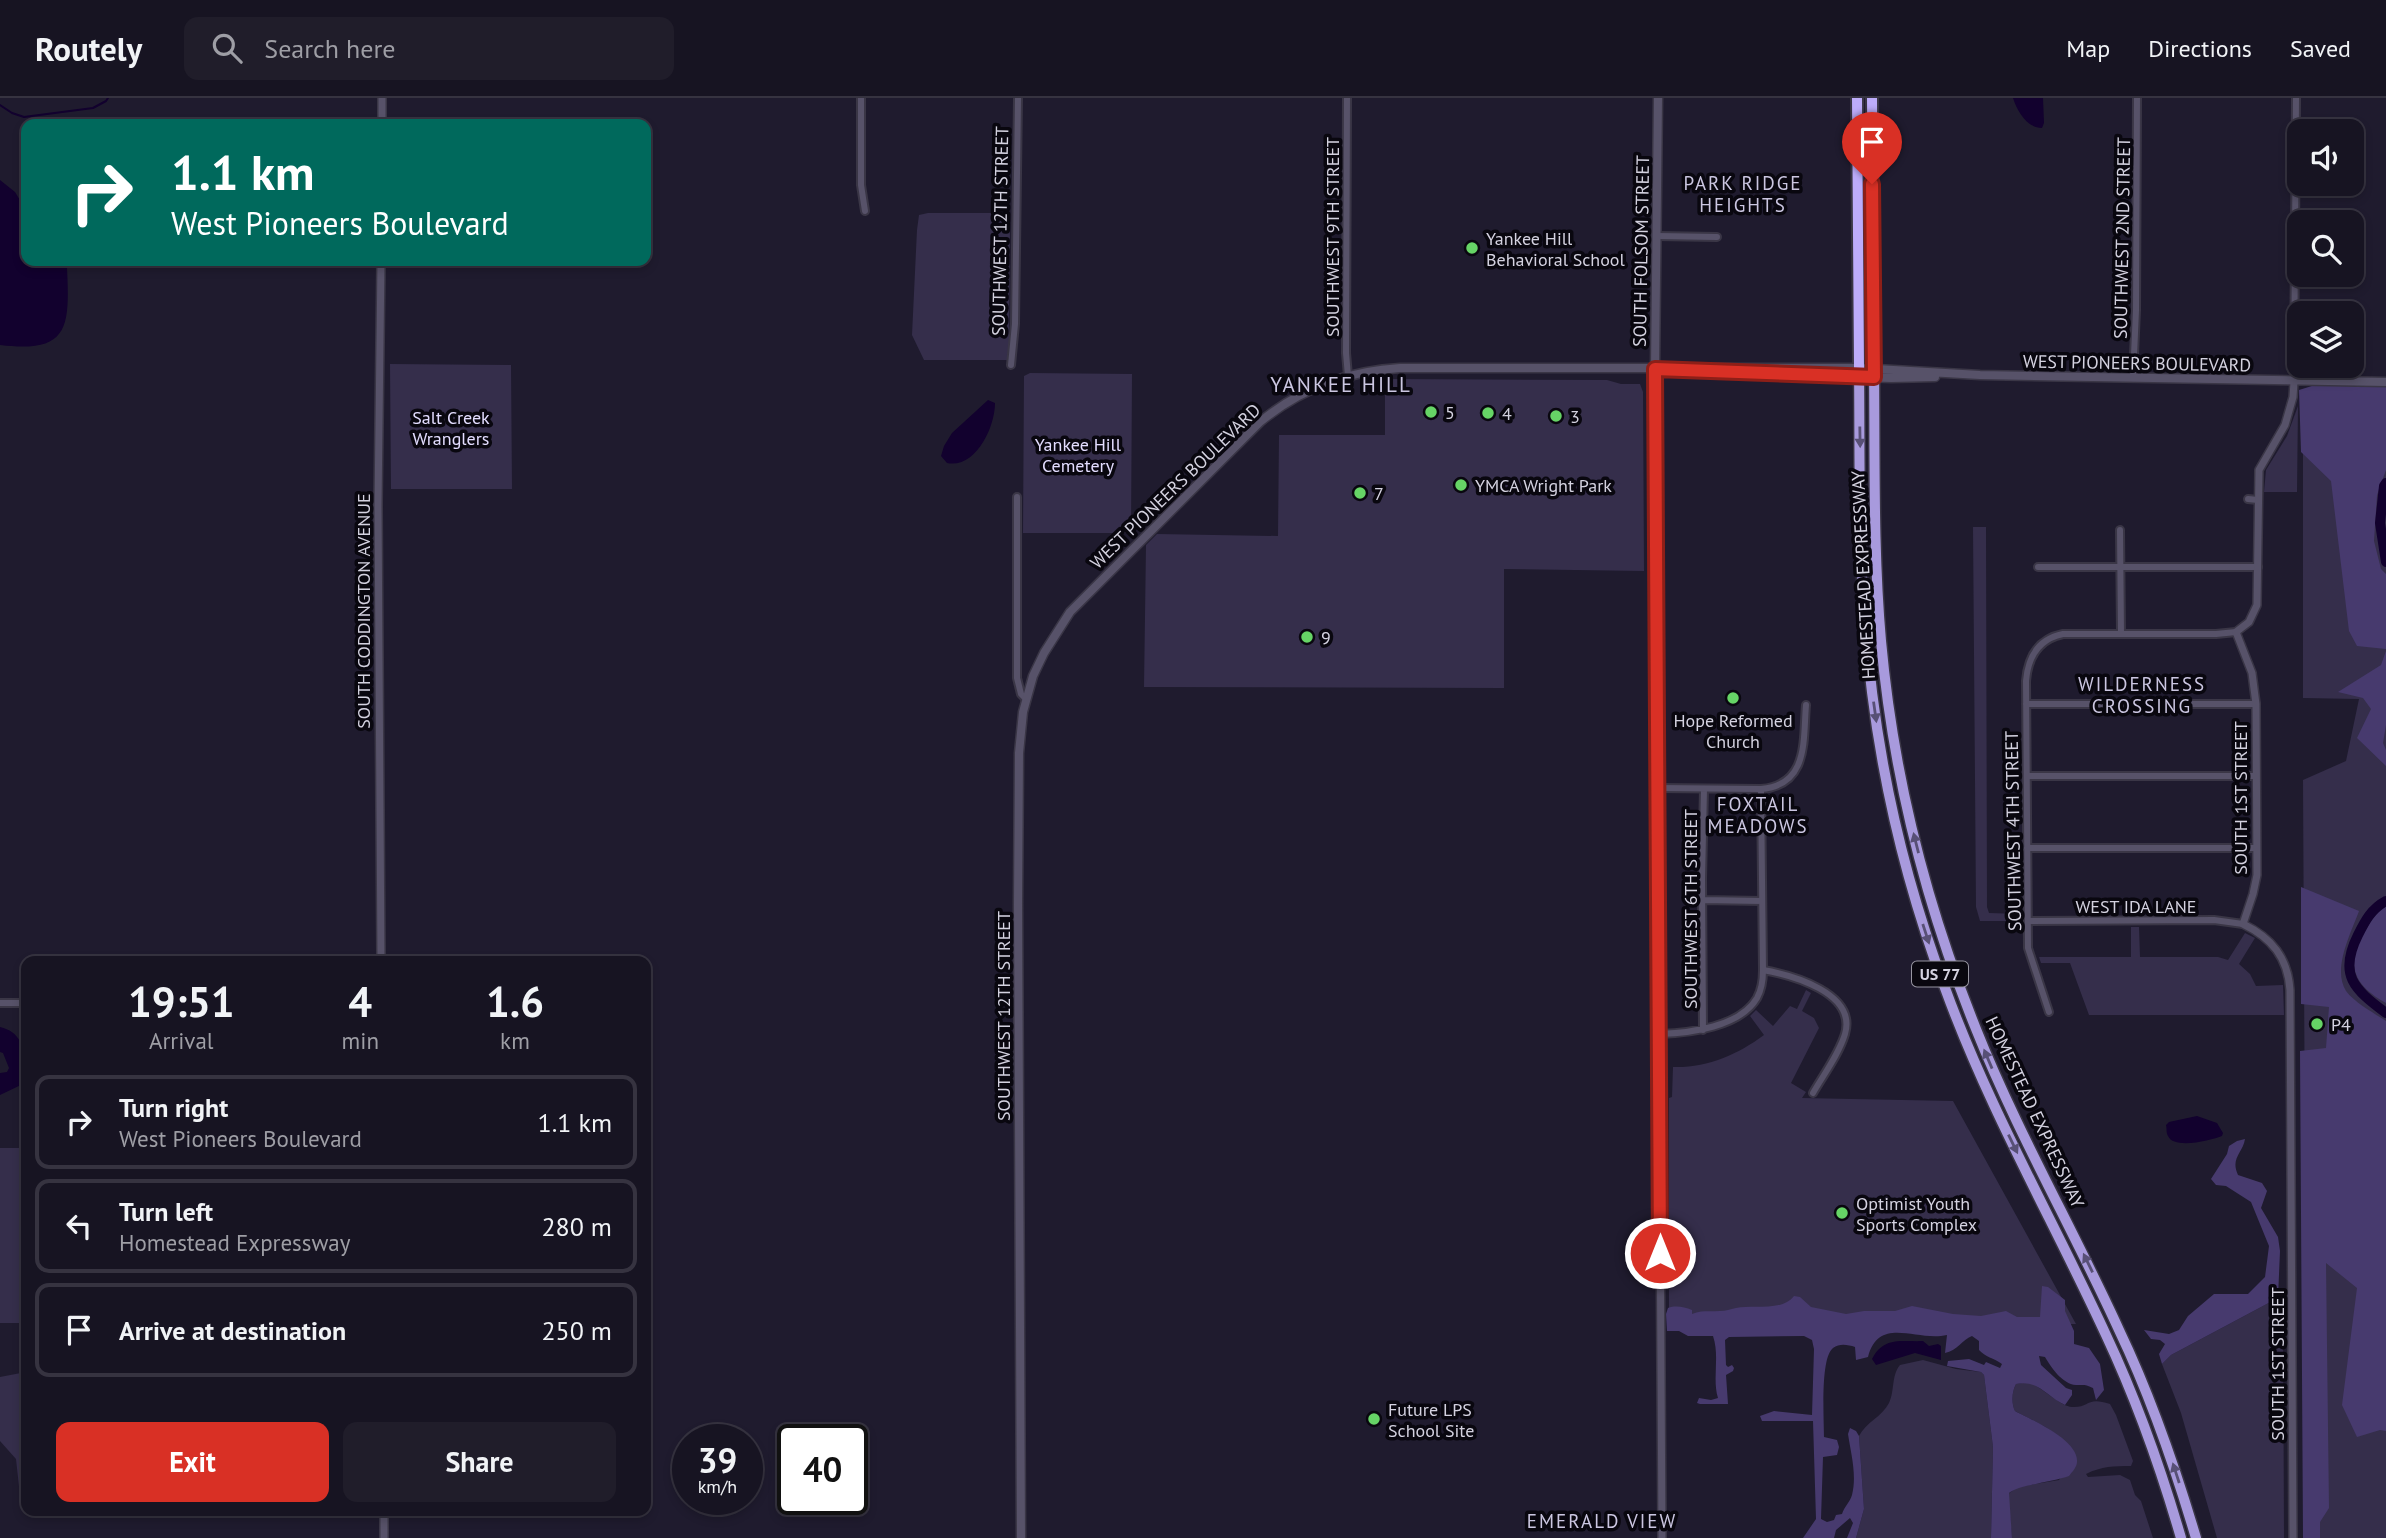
<!DOCTYPE html>
<html lang="en">
<head>
<meta charset="utf-8">
<style>
  :root { --surface:#171422; --page:#201d2a; --text:#f1f3f6; --muted:#9e9ea5; --line:#363340; --accent:#d93025 }
  body { margin:0; font-family:"PT Sans",sans-serif; background:var(--page); color:var(--text); height:100vh; display:flex; flex-direction:column; font-size:26px; white-space:nowrap }
  * { box-sizing:border-box; margin:0 }
  p { font-size:23px; color:var(--muted) }
  .icon { flex:none; width:38px; height:38px; fill:none; stroke:currentColor; stroke-width:2; stroke-linecap:round; stroke-linejoin:round }
  .map { position:relative; flex:1; overflow:hidden }
  .sheet { position:absolute; left:21px; top:858px; width:630px; height:560px; display:flex; flex-direction:column; background:var(--surface); border-radius:14px; box-shadow:0 4px 10px #0003,0 0 0 2px var(--line) }
  .sheet>* { flex:none }
  .banner { position:absolute; left:21px; top:21px; width:630px; height:147px; border-radius:14px; box-shadow:0 4px 10px #0003,0 0 0 2px var(--line); background:#00695c; color:#fff; overflow:hidden }
  .tools { position:absolute; left:2287px; top:21px; display:grid; gap:14px }
  .tools a { display:grid; place-items:center; width:77px; height:77px; border-radius:14px; background:var(--surface); box-shadow:0 4px 10px #0003,0 0 0 2px var(--line); font-size:35px }
  .speed { position:absolute; left:672px; top:1326px; display:flex; gap:14px; font-size:35px; font-weight:700; text-align:center }
  .speed>* { display:grid; place-content:center; width:91px; height:91px; border-radius:50%; background:var(--surface); box-shadow:0 4px 10px #0003,0 0 0 2px var(--line); line-height:1 }
  .speed small { font-size:18px; font-weight:400 }
  .speed .limit { border:4px solid #111; border-radius:10px; background:#fff; color:#111 }
  .pin { position:absolute; display:grid; place-items:center; width:60px; height:60px; color:#fff; margin:-72px -30px; border-radius:50% 50% 50% 0; rotate:-45deg; box-shadow:0 0 7px #0007 }
  .pin .icon { rotate:45deg }
  .me { position:absolute; width:77px; margin:-38px; rotate:0deg; stroke-linejoin:round; filter:drop-shadow(0 0 5px #0008) }
  .turn { display:flex; align-items:center; gap:24px; height:147px; padding:0 35px; font-size:32px }
  .turn .icon { width:91px; height:91px; stroke-width:2.5 }
  .turn b { display:block; font-size:49px; line-height:60px }
  .eta { display:flex; justify-content:space-evenly; align-items:center; height:119px; text-align:center }
  .eta b { font-size:42px; font-weight:800; line-height:49px }
  .action { display:flex; gap:14px; margin-top:auto; padding:14px 35px }
  .action a { flex:1; height:80px; border-radius:14px; background:var(--accent); color:#fff; font-size:28px; font-weight:800; line-height:80px; text-align:center }
  .action a+a { background:var(--page); color:var(--text) }
  ul { padding:0; list-style:none }
  li { display:flex; align-items:center; gap:21px; height:94px; margin:0 14px 10px; padding:0 21px; border:4px solid var(--line); border-radius:14px }
  li div { flex:1 }
  li b { display:block; font-size:26px }
  li em { font-style:normal }
  header { display:flex; align-items:center; gap:42px; box-sizing:border-box; height:98px; padding:0 35px; background:var(--surface); border-bottom:2px solid var(--line) }
  header strong { font-size:33px }
  nav { display:flex; gap:38px; margin-inline-start:auto; font-size:24px }
  .search { width:490px; height:63px; background:var(--page); display:flex; align-items:center; gap:18px; box-sizing:border-box; padding:0 24px; border-radius:14px; color:var(--muted); font-size:26px }
  .map>svg:first-child { display:block }
  .green { fill:#352e4b }
  .forest { fill:#473a6e }
  .water { fill:#12012e }
  .lines { fill:none; stroke-linecap:round; stroke-linejoin:round }
  .stream { stroke:#12012e; stroke-width:2 }
  .river { stroke:#12012e; stroke-width:10 }
  .minor-casing { stroke:#3a3646; stroke-width:10 }
  .tertiary-casing { stroke:#3a3646; stroke-width:10 }
  .secondary-casing { stroke:#3a3646; stroke-width:11 }
  .trunk-casing { stroke:#3a3646; stroke-width:13 }
  .motorway-casing { stroke:#3a3646; stroke-width:14 }
  .minor { stroke:#575269; stroke-width:6 }
  .tertiary { stroke:#575269; stroke-width:7 }
  .secondary { stroke:#575269; stroke-width:8 }
  .trunk { stroke:#a89add; stroke-width:10 }
  .motorway { stroke:#bdacfa; stroke-width:10 }
  .oneway { fill:#585076 }
  .route-casing { stroke:#8d1f18; stroke-width:18 }
  .route { stroke:#d93025; stroke-width:12 }
  .poi-dot { fill:#66d466; stroke:#09070f; stroke-width:2.5 }
  .labels { text-anchor:middle; dominant-baseline:central; stroke-width:7; stroke-linejoin:round; paint-order:stroke }
  .shield { fill:#09070f; stroke:#9795a1; stroke-width:2 }
  .shield-label { font-size:16px; font-weight:bold; fill:#d4d2e0 }
  .street-label { font-size:18px; fill:#d4d2e0; stroke:#09070f }
  .poi-label { font-size:18px; fill:#d4d2e0; stroke:#09070f; text-anchor:start }
  .park-label { font-size:18px; fill:#e3ddff; stroke:#09070f }
  .neighbourhood-label { font-size:19px; letter-spacing:2px; fill:#cbc6e1; stroke:#09070f }
  .quarter-label { font-size:21px; letter-spacing:2px; fill:#cbc6e1; stroke:#09070f }
</style>
</head>
<body>
<header>
<strong>Routely</strong>
<div class="search"><svg class="icon" aria-label="search" viewBox="0 0 24 24"><circle cx="10" cy="10" r="6"/><path d="M15 15l6 6"/></svg>Search here</div>
<nav><a>Map</a><a>Directions</a><a>Saved</a></nav>
</header>
<div class="map">
<svg width="2386" height="1440" viewBox="0 0 2386 1440">
  <rect width="100%" height="100%" fill="#1f1b2e"/>
  <path class="green" d="M928,115H1010L1009,261L1007,262H924L912,237L917,132L919,117Z
    M390,266L511,267L512,391H391Z
    M1030,275L1132,276L1131,435H1023L1024,278Z
    M1385,281L1607,282L1621,286H1640L1643,294L1644,473L1504,471V590L1144,589L1146,447L1157,436L1278,438L1279,337H1385Z
    M2303,291H2386V1440H2307L2303,682L2346,663L2359,601L2303,600Z
    M2298,308L2297,394H2264L2266,372L2287,338Z
    M1973,429H1986L1987,809L1989,815L2020,816V823H1980L1976,809Z
    M2131,829H2139L2140,859H2218L2228,862L2245,835L2255,840L2239,866L2250,876L2256,888L2283,887L2284,917H2089L2070,865H2041L2039,859H2131Z
    M1806,892L1811,895L1802,913L1814,920L1819,930L1791,985L1806,994L1802,1000L1953,1003L2076,1226L1669,1227V1000L1672,999L1673,969C1707,970 1737,957 1764,937L1750,918L1756,912L1773,928L1790,908L1797,911Z
    M0,1050H26V1225H0Z
    M2278,1200L2283,1203L2284,1440H2217L2181,1315L2162,1266L2171,1257Z
    M1923,1262L1956,1271L1981,1274L1984,1277L1993,1349L1991,1440H1856L1864,1411L1859,1338C1866,1324 1882,1319 1889,1305C1895,1293 1891,1278 1900,1267Z
    M26,1274V1407H21L16,1361L0,1343V1279Z
    M2029,1284C2043,1290 2060,1308 2072,1309C2090,1310 2086,1298 2110,1306L2116,1317L2133,1363L2131,1368C2114,1368 2102,1368 2086,1376L2088,1379L2120,1377L2130,1382L2135,1397L2141,1403L2153,1440H2012L2008,1396L2018,1389L2059,1382L2076,1359C2064,1335 2037,1325 2015,1313C2011,1305 2012,1293 2016,1286Z"/>
  <path class="forest" d="M2315,287L2386,288V372L2377,397L2374,443L2381,471L2386,476V551L2357,548L2349,533L2331,383L2301,354L2299,292Z
    M2386,553V627L2383,645L2386,652V668L2357,640L2371,611L2363,600L2338,594L2381,567Z
    M2301,789L2359,813C2351,835 2332,871 2346,893C2355,905 2374,915 2386,923V1333L2380,1332L2357,1339L2342,1307L2357,1190L2326,1165L2329,1410L2320,1424V1440H2303L2300,953L2326,950L2329,909L2301,906Z
    M2386,808V905C2349,885 2346,862 2368,828C2373,820 2378,813 2386,808Z
    M2245,1041C2243,1055 2230,1060 2238,1077L2262,1085L2267,1093L2261,1110L2278,1139L2280,1153L2278,1200L2171,1257L2162,1266L2159,1256L2165,1246L2160,1242L2151,1241L2144,1232L2169,1236L2179,1232L2188,1218L2214,1196H2248L2265,1179L2269,1148L2251,1104L2226,1088L2216,1087L2211,1081L2227,1056L2229,1048L2237,1043Z
    M2042,1188L2048,1189L2065,1202V1213L2074,1233V1246L2089,1250L2100,1266L2104,1292L2096,1302L2093,1290C2085,1286 2084,1287 2076,1287C2062,1286 2051,1269 2045,1259L2039,1258L2041,1267L2066,1290L2072,1292V1297L2065,1307C2047,1299 2038,1281 2016,1286C2012,1293 2011,1305 2015,1313C2030,1321 2079,1342 2077,1364C2077,1369 2072,1374 2069,1378C2053,1384 2018,1387 2009,1395L2012,1440H1991L1993,1349L1984,1277L1981,1274L1947,1268L1948,1263L1969,1261L1984,1267L1986,1264L2000,1270L2002,1266C1994,1260 1985,1259 1979,1252V1243L1972,1238C1962,1242 1957,1253 1945,1255L1947,1237C1916,1244 1879,1217 1868,1259L1856,1262L1855,1249C1848,1247 1840,1245 1833,1250C1820,1260 1824,1321 1824,1339L1837,1342L1839,1349L1837,1357L1823,1359L1821,1421L1827,1424L1834,1422L1836,1417L1842,1416C1844,1409 1850,1404 1852,1397C1857,1377 1851,1356 1848,1336L1850,1330L1856,1333L1859,1338L1864,1411L1856,1440H1847L1853,1425L1850,1420L1836,1432L1834,1440H1803L1816,1421L1813,1323H1762L1760,1318L1774,1313L1812,1317L1814,1251L1812,1242L1804,1238L1729,1239L1725,1242L1726,1267L1728,1269L1732,1267L1734,1270L1733,1273L1726,1277L1728,1306H1700L1697,1305L1699,1300L1711,1302L1718,1300C1712,1281 1720,1258 1713,1238H1688L1679,1233H1667L1666,1216L1668,1210C1676,1207 1684,1209 1692,1212V1216C1701,1212 1710,1214 1720,1213C1726,1213 1730,1211 1736,1210C1753,1206 1782,1214 1794,1198L1800,1199L1811,1209L1846,1216L1864,1213H1895L1912,1208L1953,1216L1981,1218L2006,1213L2017,1219H2040Z"/>
  <path class="water" d="M2013,0H2043L2044,25L2042,30C2027,30 2017,13 2013,0Z
    M0,82L15,94L26,112V163H65L67,170C70,231 68,255 0,247Z
    M988,302L995,305C995,330 975,371 947,365L941,358L944,348L952,335Z
    M0,929C27,935 27,963 23,986L0,997V975L7,974L9,970L3,955L0,954Z
    M2197,1018L2217,1025L2223,1035L2222,1038C2212,1042 2174,1052 2168,1038C2166,1035 2167,1031 2166,1027L2169,1024Z
    M1923,1243L1929,1248L1938,1246L1941,1248V1262L1915,1255L1876,1267L1872,1261C1884,1238 1901,1244 1923,1243Z"/>
  <g class="lines">
    <path class="stream" d="M0,7L12,15L24,19L93,10L106,3L108,0"/>
    <path class="river" d="M2386,385L2384,388L2380,425L2386,464
      M2386,803C2371,811 2365,823 2358,837C2338,877 2354,891 2386,915"/>
    <g class="minor-casing">
      <path id="minor" d="M861,0V87L865,113
        M1347,0L1346,255L1348,278
        M1657,138L1717,139
        M1011,267L1015,226L1018,0
        M2133,280L2136,212L2137,0
        M2294,284L2296,0
        M1017,399V580L1021,596L1026,601
        M2248,401L2258,402
        M2120,432L2121,536
        M2038,469H2258
        M2026,606H2256
        M2027,678H2256
        M1658,690L1761,691
        M2027,750H2256
        M1702,802L1762,803
        M2028,823L2214,822L2243,826
        M1763,872C1792,877 1857,895 1845,936C1839,956 1824,976 1813,995
        M0,905H26
        M2049,914L2028,850L2026,583C2028,559 2038,541 2063,536H2216L2236,534
        M1703,932L1702,781L1704,691
        M1660,936C1690,935 1740,929 1757,900C1762,891 1763,882 1763,872L1761,691C1809,687 1803,642 1806,607"/>
    </g>
    <g class="tertiary-casing">
      <path id="tertiary" d="M382,26V0
        M381,163L378,407L381,863
        M1655,271L1662,1440
        M384,1412V1440
        M2293,1440L2290,892C2288,860 2272,840 2243,826L2253,796L2257,777L2256,606L2252,575L2236,534L2249,524L2257,507L2259,372L2285,327L2293,299L2294,284"/>
    </g>
    <g class="secondary-casing">
      <path id="secondary" d="M1655,271L1658,0
        M1759,275L1891,280L1935,279
        M1021,1440L1018,806L1019,655L1023,614L1033,578L1044,555L1070,514L1260,324C1300,291 1348,273 1400,270H1859L1980,277L2386,284"/>
    </g>
    <g class="trunk-casing">
      <path id="trunk" d="M1859,270C1860,355 1858,439 1865,523C1874,648 1901,773 1945,890C1989,1011 2053,1122 2106,1237C2137,1303 2161,1371 2181,1440
        M1874,271C1875,362 1873,452 1881,543C1893,676 1926,807 1976,931C2017,1034 2073,1131 2119,1232C2151,1299 2175,1369 2196,1440"/>
    </g>
    <g class="motorway-casing">
      <path id="motorway" d="M1857,0L1859,270
        M1872,0L1874,271"/>
    </g>
    <use href="#minor" class="minor"/>
    <use href="#tertiary" class="tertiary"/>
    <use href="#secondary" class="secondary"/>
    <use href="#trunk" class="trunk"/>
    <use href="#motorway" class="motorway"/>
  </g>
  <defs><path id="oneway-solid" d="M-6-.8H1V-3.2L6.5 0L1 3.2V.8H-6Z" transform="scale(1.75)"/></defs>
  <g class="oneway">
    <use href="#oneway-solid" transform="translate(1860 339) rotate(89)"/>
    <use href="#oneway-solid" transform="translate(1875 614) rotate(82)"/>
    <use href="#oneway-solid" transform="translate(1916 745) rotate(-104)"/>
    <use href="#oneway-solid" transform="translate(1926 836) rotate(72)"/>
    <use href="#oneway-solid" transform="translate(1988 961) rotate(-113)"/>
    <use href="#oneway-solid" transform="translate(2013 1046) rotate(64)"/>
    <use href="#oneway-solid" transform="translate(2088 1165) rotate(-116)"/>
    <use href="#oneway-solid" transform="translate(2176 1375) rotate(-108)"/>
  </g>
  <g class="lines">
    <g class="route-casing">
      <path id="route" d="M1660,1155L1655,271L1874,279L1872,86"/>
    </g>
    <use href="#route" class="route"/>
  </g>
  <g class="poi-dot">
    <circle cx="1472" cy="150" r="7"/>
    <circle cx="1431" cy="314" r="7"/>
    <circle cx="1488" cy="315" r="7"/>
    <circle cx="1556" cy="318" r="7"/>
    <circle cx="1461" cy="387" r="7"/>
    <circle cx="1360" cy="395" r="7"/>
    <circle cx="1307" cy="539" r="7"/>
    <circle cx="1733" cy="600" r="7"/>
    <circle cx="2317" cy="926" r="7"/>
    <circle cx="1842" cy="1115" r="7"/>
    <circle cx="1374" cy="1321" r="7"/>
  </g>
  <g class="labels">
    <rect class="shield" x="1912" y="863.5" width="56" height="25" rx="5"/>
    <g class="shield-label">
      <text x="1940" y="876">US 77</text>
    </g>
    <g class="street-label">
      <text transform="translate(1000 133) rotate(-89)">SOUTHWEST 12TH STREET</text>
      <text transform="translate(1332 139) rotate(-90)">SOUTHWEST 9TH STREET</text>
      <text transform="translate(2122 140) rotate(-89)">SOUTHWEST 2ND STREET</text>
      <text transform="translate(1641 153) rotate(-89)">SOUTH FOLSOM STREET</text>
      <text transform="translate(2137 265) rotate(1)">WEST PIONEERS BOULEVARD</text>
      <text transform="translate(1175 388) rotate(-44)">WEST PIONEERS BOULEVARD</text>
      <text transform="translate(1863 477) rotate(-93)">HOMESTEAD EXPRESSWAY</text>
      <text transform="translate(363 513) rotate(-90)">SOUTH CODDINGTON AVENUE</text>
      <text transform="translate(2240 700) rotate(-90)">SOUTH 1ST STREET</text>
      <text transform="translate(2013 733) rotate(-91)">SOUTHWEST 4TH STREET</text>
      <text x="2136" y="808">WEST IDA LANE</text>
      <text transform="translate(1690 811) rotate(-90)">SOUTHWEST 6TH STREET</text>
      <text transform="translate(1003 918) rotate(-90)">SOUTHWEST 12TH STREET</text>
      <text transform="translate(2035 1014) rotate(65)">HOMESTEAD EXPRESSWAY</text>
      <text transform="translate(2277 1266) rotate(-90)">SOUTH 1ST STREET</text>
    </g>
    <g class="poi-label">
      <text x="1486" y="140">Yankee Hill<tspan x="1486" dy="21">Behavioral School</tspan></text>
      <text x="1445" y="314">5</text>
      <text x="1502" y="315">4</text>
      <text x="1570" y="318">3</text>
      <text x="1475" y="387">YMCA Wright Park</text>
      <text x="1374" y="395">7</text>
      <text x="1321" y="539">9</text>
      <text x="1733" y="622" text-anchor="middle">Hope Reformed<tspan x="1733" dy="21">Church</tspan></text>
      <text x="2331" y="926">P4</text>
      <text x="1856" y="1105">Optimist Youth<tspan x="1856" dy="21">Sports Complex</tspan></text>
      <text x="1388" y="1311">Future LPS<tspan x="1388" dy="21">School Site</tspan></text>
    </g>
    <g class="park-label">
      <text x="451" y="319">Salt Creek<tspan x="451" dy="21">Wranglers</tspan></text>
      <text x="1078" y="346">Yankee Hill<tspan x="1078" dy="21">Cemetery</tspan></text>
    </g>
    <g class="neighbourhood-label">
      <text x="1743" y="85">PARK RIDGE<tspan x="1743" dy="22">HEIGHTS</tspan></text>
      <text x="2142" y="586">WILDERNESS<tspan x="2142" dy="22">CROSSING</tspan></text>
      <text x="1758" y="706">FOXTAIL<tspan x="1758" dy="22">MEADOWS</tspan></text>
      <text x="1602" y="1423">EMERALD VIEW</text>
    </g>
    <g class="quarter-label">
      <text x="1341" y="286">YANKEE HILL</text>
    </g>
  </g>
</svg>
<div class="tools">
<a><svg class="icon" aria-label="sound" viewBox="0 0 24 24"><path d="M4 9h4l5-4v14l-5-4H4zM17 9q2 3 0 6"/></svg></a>
<a><svg class="icon" aria-label="search" viewBox="0 0 24 24"><circle cx="10" cy="10" r="6"/><path d="M15 15l6 6"/></svg></a>
<a><svg class="icon" aria-label="layers" viewBox="0 0 24 24"><path d="M12 4l9 5-9 5-9-5zM3 14l9 5 9-5"/></svg></a>
</div>
<div class="speed"><div>39<small>km/h</small></div><div class="limit">40</div></div>
<div class="pin" style="left:1872px;top:86px;background:#d93025"><svg class="icon" aria-label="arrive" viewBox="0 0 24 24"><path d="M6 21V4h12l-3 4 3 4H6"/></svg></div>
<svg class="me" style="left:1660px;top:1155px" viewBox="-20 -20 40 40"><circle r="17" fill="#d93025" stroke="#fff" stroke-width="3"/><path d="M0-11L8 9 0 5-8 9z" fill="#fff"/></svg>
<div class="banner">
<div class="turn"><svg class="icon" aria-label="right" viewBox="0 0 24 24"><path d="M7 20v-9h11M14 6l5 5-5 5"/></svg><div><b>1.1 km</b>West Pioneers Boulevard</div></div>
</div>
<section class="sheet">
<div class="eta">
<div><b>19:51</b><p>Arrival</p></div>
<div><b>4</b><p>min</p></div>
<div><b>1.6</b><p>km</p></div>
</div>
<ul>
<li><svg class="icon" aria-label="right" viewBox="0 0 24 24"><path d="M7 20v-9h11M14 6l5 5-5 5"/></svg><div><b>Turn right</b><p>West Pioneers Boulevard</p></div><em>1.1 km</em></li>
<li><svg class="icon" aria-label="left" viewBox="0 0 24 24"><path d="M17 20v-9H6M10 6l-5 5 5 5"/></svg><div><b>Turn left</b><p>Homestead Expressway</p></div><em>280 m</em></li>
<li><svg class="icon" aria-label="arrive" viewBox="0 0 24 24"><path d="M6 21V4h12l-3 4 3 4H6"/></svg><div><b>Arrive at destination</b></div><em>250 m</em></li>
</ul>
<div class="action"><a>Exit</a><a>Share</a></div>
</section>
</div>
</body>
</html>
